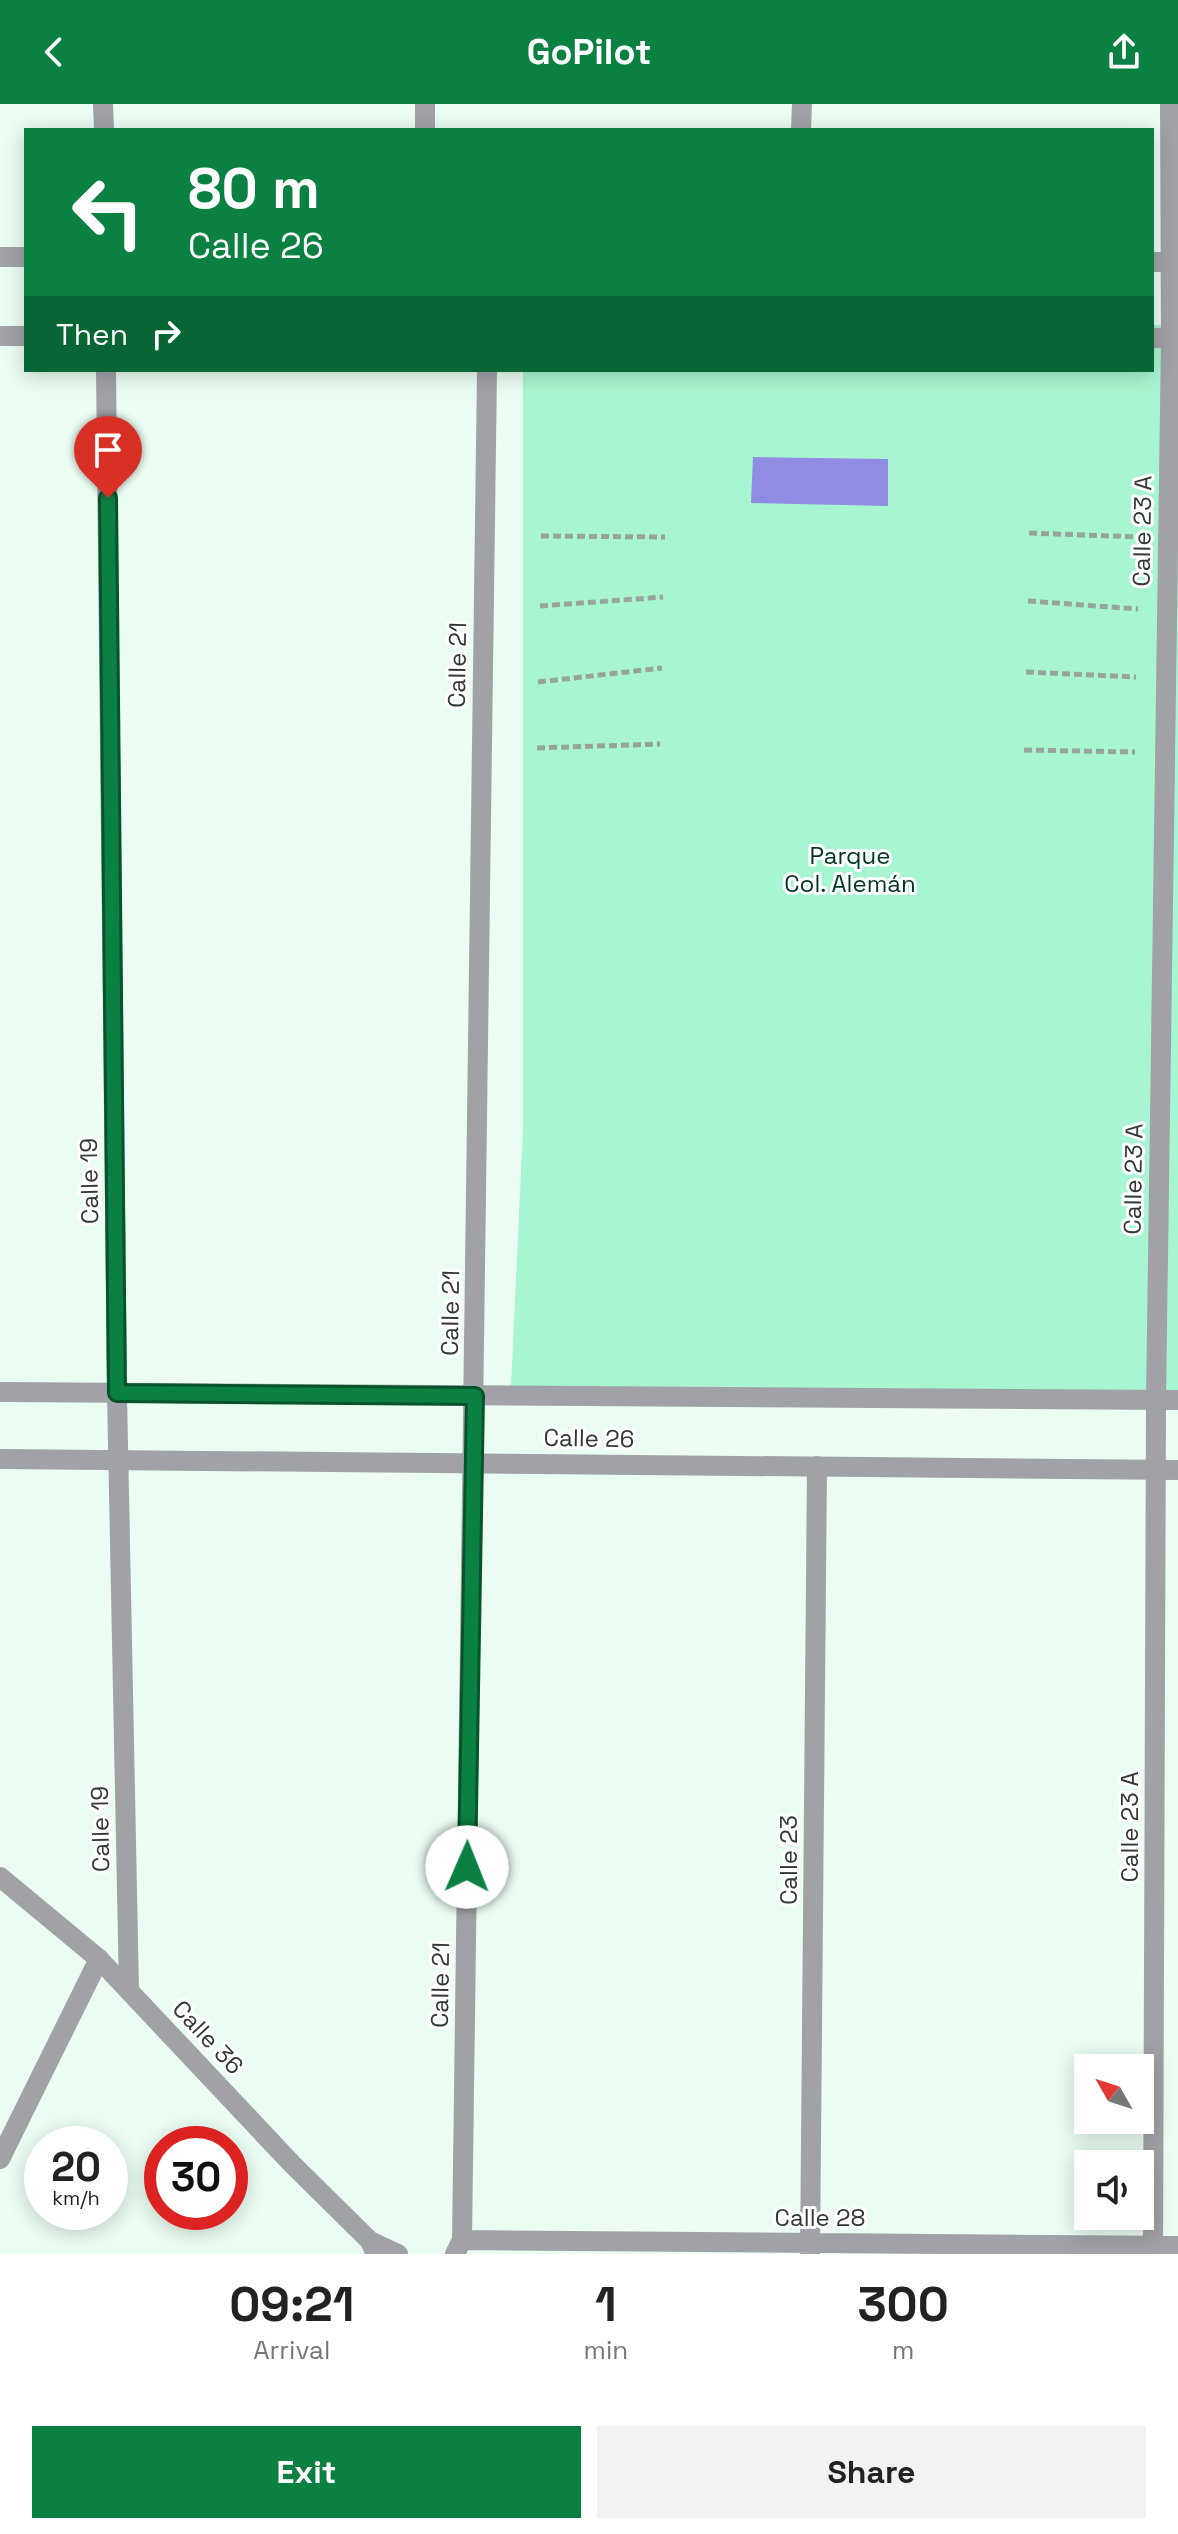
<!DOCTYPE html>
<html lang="en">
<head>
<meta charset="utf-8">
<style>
  :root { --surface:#fff; --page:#f2f2f2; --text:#222; --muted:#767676; --accent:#0b8043 }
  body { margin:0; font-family:"Space Grotesk",sans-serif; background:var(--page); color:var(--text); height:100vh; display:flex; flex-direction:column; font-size:30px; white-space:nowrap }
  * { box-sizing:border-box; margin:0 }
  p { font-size:26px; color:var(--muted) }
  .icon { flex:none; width:44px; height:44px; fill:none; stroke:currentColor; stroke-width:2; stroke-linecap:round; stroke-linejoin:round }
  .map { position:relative; height:2150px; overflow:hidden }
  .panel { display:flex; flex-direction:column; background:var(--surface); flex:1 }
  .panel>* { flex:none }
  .top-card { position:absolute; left:24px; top:24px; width:1130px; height:244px; border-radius:0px; box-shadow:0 4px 20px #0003; background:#0b8043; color:#fff; overflow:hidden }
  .needle { width:52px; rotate:309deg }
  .fabs { position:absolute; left:1074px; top:1950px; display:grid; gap:16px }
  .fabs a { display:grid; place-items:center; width:80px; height:80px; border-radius:0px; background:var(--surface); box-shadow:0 4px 20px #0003; font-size:40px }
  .speed { position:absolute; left:24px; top:2022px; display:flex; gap:16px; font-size:40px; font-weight:700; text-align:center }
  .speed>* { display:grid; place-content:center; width:104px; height:104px; border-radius:50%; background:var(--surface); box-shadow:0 4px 20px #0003; line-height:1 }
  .speed small { font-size:20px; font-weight:400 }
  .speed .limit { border:12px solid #d22; background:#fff; color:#111 }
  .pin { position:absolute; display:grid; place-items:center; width:68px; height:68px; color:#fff; margin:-82px -34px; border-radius:50% 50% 50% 0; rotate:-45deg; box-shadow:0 0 8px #0007 }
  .pin .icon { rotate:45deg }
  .me { position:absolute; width:88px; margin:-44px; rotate:1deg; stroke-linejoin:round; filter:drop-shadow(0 0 6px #0008) }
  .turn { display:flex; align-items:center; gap:28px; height:168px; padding:0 32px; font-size:36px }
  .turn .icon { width:104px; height:104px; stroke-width:2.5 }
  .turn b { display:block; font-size:56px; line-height:68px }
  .then { display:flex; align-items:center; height:76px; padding:0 32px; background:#0003; gap:16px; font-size:30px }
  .eta { display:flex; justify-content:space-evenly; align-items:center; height:136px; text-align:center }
  .eta b { font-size:48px; font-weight:700; line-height:56px }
  .cta { display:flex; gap:16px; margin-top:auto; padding:16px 32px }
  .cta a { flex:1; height:92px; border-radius:0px; background:var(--accent); color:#fff; font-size:32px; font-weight:700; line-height:92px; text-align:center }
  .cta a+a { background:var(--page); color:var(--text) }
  header { display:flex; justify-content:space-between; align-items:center; height:104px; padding:0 32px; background:var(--accent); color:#fff; font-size:36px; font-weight:700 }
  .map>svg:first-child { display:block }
  .green { fill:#a8f6d1 }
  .water { fill:#918ce3 }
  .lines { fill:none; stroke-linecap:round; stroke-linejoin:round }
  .path { stroke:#97a49c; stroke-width:5; stroke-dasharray:8 4; stroke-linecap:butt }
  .minor { stroke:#a1a2a8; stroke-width:20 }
  .tertiary { stroke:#a1a2a8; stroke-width:20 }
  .route-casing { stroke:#07532c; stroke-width:20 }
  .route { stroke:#0b8043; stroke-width:14 }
  .labels { text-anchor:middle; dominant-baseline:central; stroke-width:6; stroke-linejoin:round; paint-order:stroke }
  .street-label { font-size:24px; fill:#323935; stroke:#fff }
  .park-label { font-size:24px; fill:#023624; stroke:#fff }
</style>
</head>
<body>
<header><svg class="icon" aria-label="back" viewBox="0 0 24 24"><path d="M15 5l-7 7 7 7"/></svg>GoPilot<svg class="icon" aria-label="share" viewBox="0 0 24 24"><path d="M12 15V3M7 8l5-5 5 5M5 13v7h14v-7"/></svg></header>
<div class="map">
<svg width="1178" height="2150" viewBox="0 0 1178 2150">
  <rect width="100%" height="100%" fill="#ebfdf3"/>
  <path class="green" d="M1152,221H1178V1291L511,1282L523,1024V266H1152Z"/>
  <path class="water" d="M753,353L888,355V402L751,399Z"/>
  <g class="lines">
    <path class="path" d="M1029,429L1140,433
      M541,432L665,433
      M1028,497L1138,505
      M540,502L663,493
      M1026,568L1136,573
      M538,578L662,564
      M537,644L660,640
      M1024,646L1135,648"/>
    <path class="minor" d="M103,0L104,26
      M425,26V0
      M801,26L802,0
      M106,266L117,1289L129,1886
      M0,2055L99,1855
      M462,2136L1178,2142
      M455,2150L462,2136L487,266
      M810,2150L817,1362
      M1153,2150L1156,1295L1171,234L1170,0"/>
    <path class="tertiary" d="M0,153H26
      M1152,158H1178
      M0,232H26
      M1152,234H1178
      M0,1288L1178,1296
      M0,1355L1178,1366
      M0,1773L99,1855L292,2060L370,2137L376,2150
      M370,2137L398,2150"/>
  </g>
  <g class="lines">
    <g class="route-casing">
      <path id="route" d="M108,394L117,1289L475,1292L467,1763"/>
    </g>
    <use href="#route" class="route"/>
  </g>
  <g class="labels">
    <g class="street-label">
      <text transform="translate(1142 427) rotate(-89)">Calle 23 A</text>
      <text transform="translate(457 561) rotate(-89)">Calle 21</text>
      <text transform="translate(1133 1075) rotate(-89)">Calle 23 A</text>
      <text transform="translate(89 1077) rotate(-91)">Calle 19</text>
      <text transform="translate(450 1209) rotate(-89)">Calle 21</text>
      <text transform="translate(589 1334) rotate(1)">Calle 26</text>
      <text transform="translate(1129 1723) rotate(-90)">Calle 23 A</text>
      <text transform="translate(100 1725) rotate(-91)">Calle 19</text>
      <text transform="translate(788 1756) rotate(-90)">Calle 23</text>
      <text transform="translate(440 1881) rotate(-89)">Calle 21</text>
      <text transform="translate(208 1933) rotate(47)">Calle 36</text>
      <text x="820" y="2113">Calle 28</text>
    </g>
    <g class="park-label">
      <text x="850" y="751">Parque<tspan x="850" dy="28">Col. Alemán</tspan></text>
    </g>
  </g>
</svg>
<div class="fabs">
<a><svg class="needle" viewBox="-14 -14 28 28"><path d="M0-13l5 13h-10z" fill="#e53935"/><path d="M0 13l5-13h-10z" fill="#767676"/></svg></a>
<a><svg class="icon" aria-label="sound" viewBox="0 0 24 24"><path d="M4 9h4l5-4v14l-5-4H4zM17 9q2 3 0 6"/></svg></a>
</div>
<div class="speed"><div>20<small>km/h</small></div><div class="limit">30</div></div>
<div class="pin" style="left:108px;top:394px;background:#d93025"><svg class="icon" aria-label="arrive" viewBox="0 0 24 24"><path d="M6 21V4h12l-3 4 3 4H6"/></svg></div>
<svg class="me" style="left:467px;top:1763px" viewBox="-20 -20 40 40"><circle r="19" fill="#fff"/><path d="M0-13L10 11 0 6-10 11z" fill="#0b8043"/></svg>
<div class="top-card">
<div class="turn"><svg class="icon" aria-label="left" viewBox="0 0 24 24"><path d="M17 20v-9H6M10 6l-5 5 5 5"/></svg><div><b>80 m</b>Calle 26</div></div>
<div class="then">Then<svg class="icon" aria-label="right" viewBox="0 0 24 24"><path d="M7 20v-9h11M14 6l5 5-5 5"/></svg></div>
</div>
</div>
<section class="panel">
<div class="eta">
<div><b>09:21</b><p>Arrival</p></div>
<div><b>1</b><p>min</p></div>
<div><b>300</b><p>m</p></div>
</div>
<div class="cta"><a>Exit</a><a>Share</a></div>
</section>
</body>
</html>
